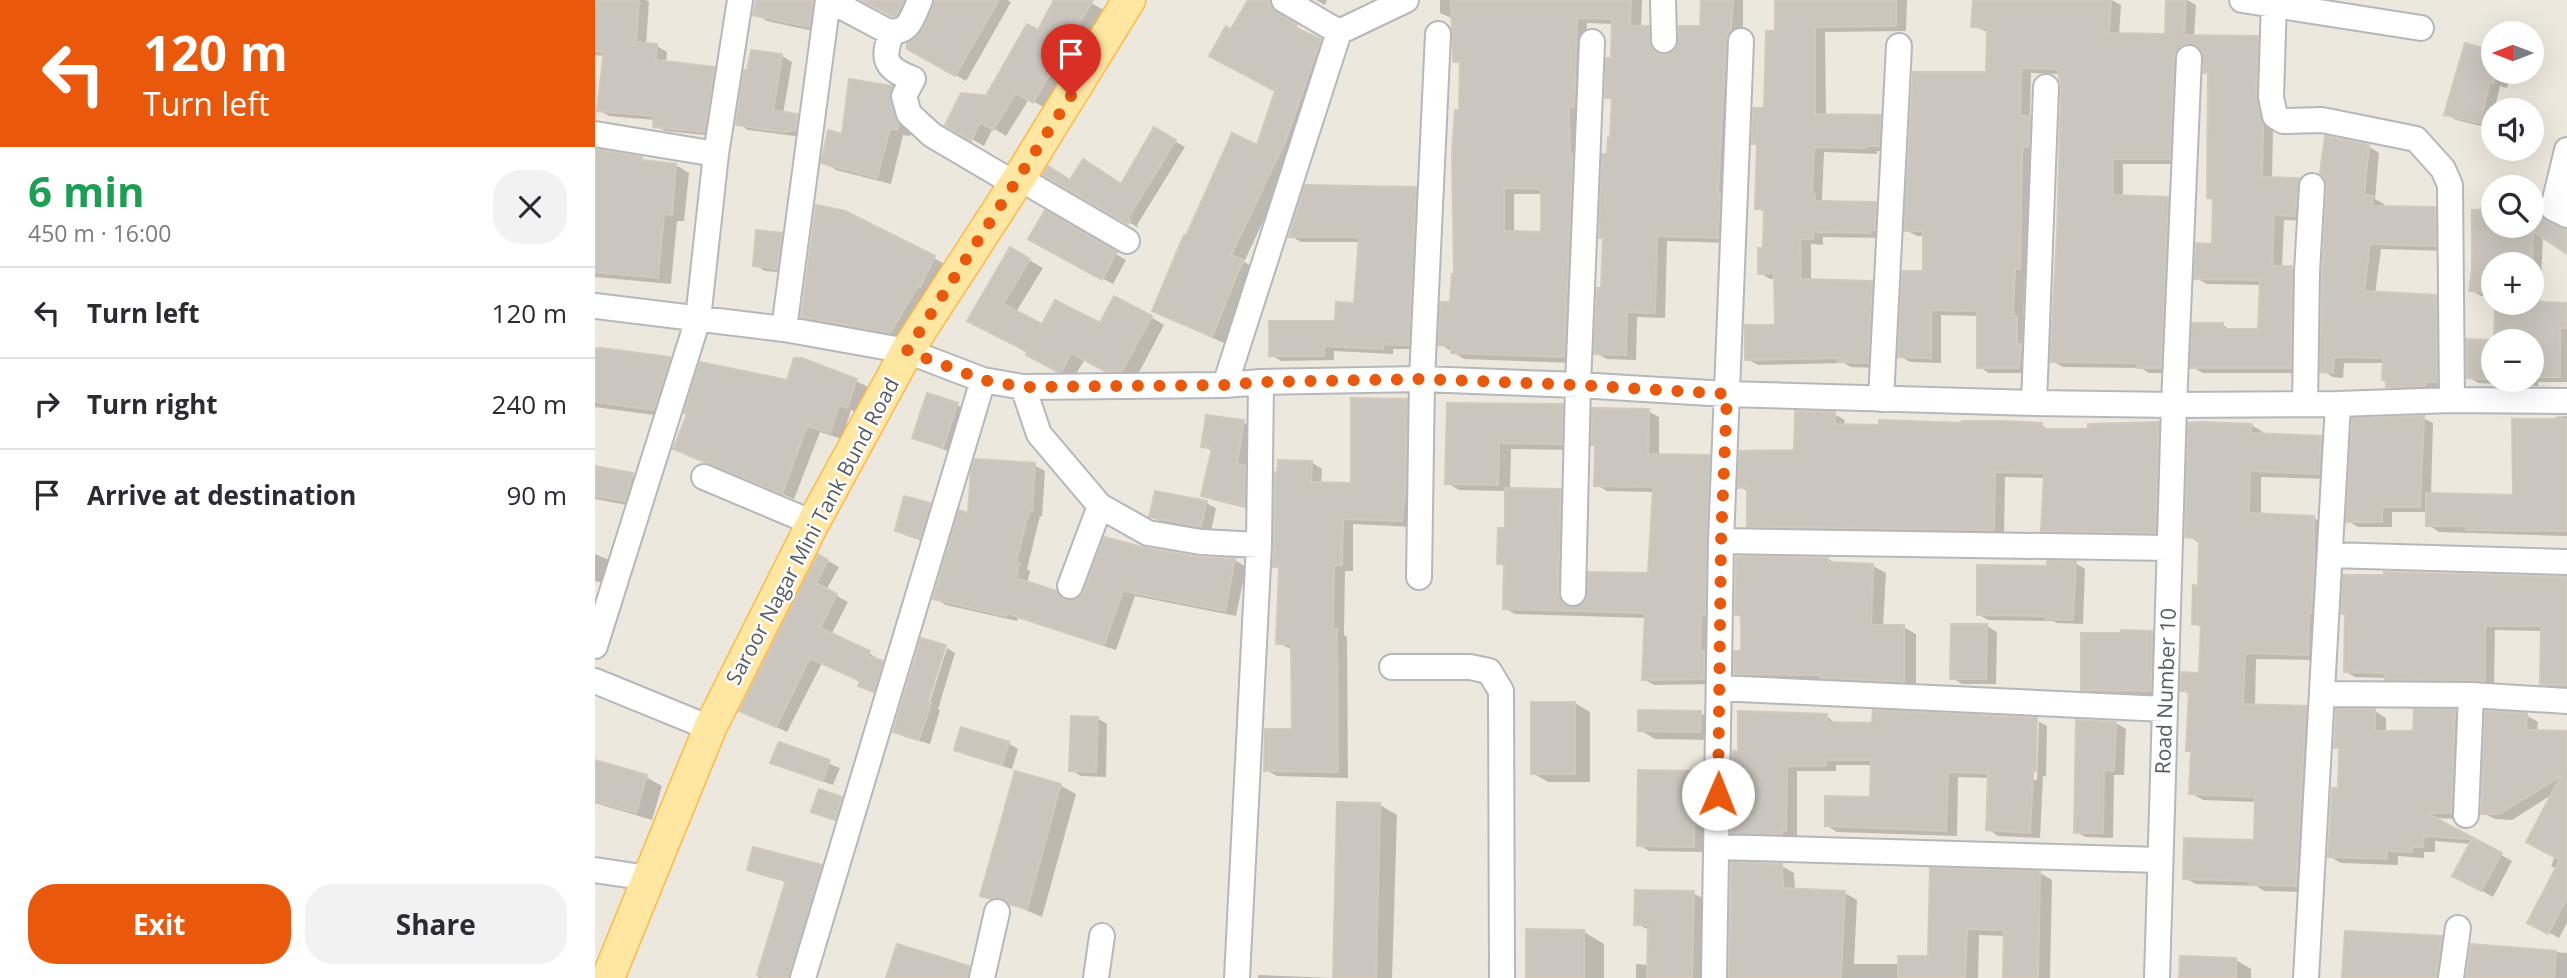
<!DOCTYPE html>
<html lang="en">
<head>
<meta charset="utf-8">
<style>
  :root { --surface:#fff; --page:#f2f2f3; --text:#2b2b33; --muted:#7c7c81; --line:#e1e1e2; --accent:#ea580c }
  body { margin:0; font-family:"Open Sans",sans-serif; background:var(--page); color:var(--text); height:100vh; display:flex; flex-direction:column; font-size:26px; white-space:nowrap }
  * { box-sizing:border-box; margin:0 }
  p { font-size:23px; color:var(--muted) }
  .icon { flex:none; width:38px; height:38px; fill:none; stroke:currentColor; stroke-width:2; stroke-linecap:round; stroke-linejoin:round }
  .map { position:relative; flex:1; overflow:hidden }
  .sheet { display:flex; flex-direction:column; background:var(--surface); width:595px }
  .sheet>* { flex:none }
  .top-card { background:#ea580c; color:#fff; overflow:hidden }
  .needle { width:46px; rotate:270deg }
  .controls { position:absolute; left:1886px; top:21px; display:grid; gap:14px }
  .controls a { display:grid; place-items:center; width:63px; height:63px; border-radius:50%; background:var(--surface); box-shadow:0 7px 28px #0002; font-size:35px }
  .pin { position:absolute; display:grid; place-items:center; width:60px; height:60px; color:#fff; margin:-72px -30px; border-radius:50% 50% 50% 0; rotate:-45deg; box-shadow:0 0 7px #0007 }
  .pin .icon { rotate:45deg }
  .me { position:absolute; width:77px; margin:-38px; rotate:1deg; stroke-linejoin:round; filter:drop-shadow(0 0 5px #0008) }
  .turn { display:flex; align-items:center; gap:24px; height:147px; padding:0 28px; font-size:32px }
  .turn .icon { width:91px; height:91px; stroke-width:2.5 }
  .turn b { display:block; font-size:49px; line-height:60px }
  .round { display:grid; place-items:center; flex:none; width:74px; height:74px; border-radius:28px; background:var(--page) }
  .head { display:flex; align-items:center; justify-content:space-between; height:119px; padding:0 28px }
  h1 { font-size:42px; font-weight:700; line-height:52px; color:#1e9e55 }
  .cta { display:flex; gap:14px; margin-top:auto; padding:14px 28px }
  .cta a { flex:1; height:80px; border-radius:28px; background:var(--accent); color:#fff; font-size:28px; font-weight:700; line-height:80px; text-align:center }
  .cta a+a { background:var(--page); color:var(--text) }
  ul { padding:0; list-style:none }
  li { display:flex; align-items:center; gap:21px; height:91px; padding:0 28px; border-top:2px solid var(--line) }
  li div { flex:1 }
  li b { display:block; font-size:26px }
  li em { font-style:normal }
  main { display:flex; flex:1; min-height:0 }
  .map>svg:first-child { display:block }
  .shadow { fill:#0003; fill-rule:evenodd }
  .building { fill:#cac5bd; stroke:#d2c9bc; stroke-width:2; fill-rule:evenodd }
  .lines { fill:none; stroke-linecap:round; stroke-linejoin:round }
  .minor-casing { stroke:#b4b8bd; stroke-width:28 }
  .major-casing { stroke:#ffb845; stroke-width:35 }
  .minor { stroke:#fff; stroke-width:24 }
  .major { stroke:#ffe6a1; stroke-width:32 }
  .route { stroke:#ea580c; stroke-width:12; stroke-dasharray:0 21.6 }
  .labels { text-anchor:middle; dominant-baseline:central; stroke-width:5; stroke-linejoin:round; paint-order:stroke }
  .street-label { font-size:21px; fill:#575d61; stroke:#fff }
</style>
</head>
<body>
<main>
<section class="sheet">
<div class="top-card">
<div class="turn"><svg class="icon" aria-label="left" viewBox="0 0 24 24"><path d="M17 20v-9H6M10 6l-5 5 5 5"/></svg><div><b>120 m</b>Turn left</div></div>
</div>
<div class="head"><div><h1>6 min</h1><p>450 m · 16:00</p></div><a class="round"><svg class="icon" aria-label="close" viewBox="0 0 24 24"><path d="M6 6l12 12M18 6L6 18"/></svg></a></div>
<ul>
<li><svg class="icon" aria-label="left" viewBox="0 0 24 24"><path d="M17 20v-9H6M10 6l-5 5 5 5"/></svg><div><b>Turn left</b></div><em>120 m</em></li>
<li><svg class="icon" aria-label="right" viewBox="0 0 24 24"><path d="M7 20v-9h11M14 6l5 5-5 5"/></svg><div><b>Turn right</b></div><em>240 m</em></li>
<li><svg class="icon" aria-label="arrive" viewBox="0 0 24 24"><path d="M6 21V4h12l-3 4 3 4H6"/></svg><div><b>Arrive at destination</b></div><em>90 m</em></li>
</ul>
<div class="cta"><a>Exit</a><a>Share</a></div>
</section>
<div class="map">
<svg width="1972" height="978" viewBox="0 0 1972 978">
  <rect width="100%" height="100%" fill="#ede8de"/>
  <path class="shadow" d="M0,0H51L54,2L51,45L62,46L72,52L71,63L119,68L129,74L119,136L70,131L60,126V120L14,116L4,110L8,56L0,55Z
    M162,0H217L216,5L229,12L227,33L172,21L160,14Z
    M268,0H323L310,21Z
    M341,0H412L416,2L371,81L314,48L328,32Z
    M461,0H490L509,10L452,109L434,99L411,136L398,128L389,146L352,125L404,99Z
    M655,0H689L686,9L694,22L738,48L702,150L649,262L660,268L629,343L571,317L592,238L663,147L682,91L637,31Z
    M721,0H732L730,5Z
    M845,0H1047L1046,28H1053L1064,34L1068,57L1077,55L1107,28L1108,0H1148V29L1141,47L1134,243L1072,241L1070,318L1042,317L1041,360L1012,359L1001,353L1008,290L1010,240L1006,237L1017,138L1018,101L1011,97L1017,60L1018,24L992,23L980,363L869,359L845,344L857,304L861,276L867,65L859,61V19L845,13ZM919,194H947V234L919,233Z
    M1182,0H1312L1311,31L1230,32L1231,116L1285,117L1296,123L1294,151H1282V154L1229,152L1227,200L1281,204L1291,210L1285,238L1228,237V245L1216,244V281L1277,283L1287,289L1283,368L1256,367L1249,363L1163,365L1152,359L1182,327L1181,279H1175L1165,273L1170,250L1171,213L1162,208L1163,146L1159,143L1171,110L1182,32Z
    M1379,0H1517L1526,5L1524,35L1571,36L1573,0H1592L1601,5L1599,37L1663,38L1673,44L1671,104L1678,131L1677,179L1704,180L1714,186L1711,221L1689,220L1687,268H1697L1707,274L1706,373H1608L1597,367L1627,325L1638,331H1665L1666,285L1612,284L1601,278L1619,245L1620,201L1614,197L1615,75L1610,72L1608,50L1606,48L1597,50L1585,164H1528V197L1573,199L1583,205L1576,373H1554L1546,368L1468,367L1457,361L1468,87L1465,74L1436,73L1435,118L1445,124L1435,274H1430L1428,322L1432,324L1434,373H1394L1384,367V316L1346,315V363L1315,362L1305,356L1330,273L1329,236H1322L1311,230L1393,73V32L1378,26Z
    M157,52L187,56L197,62L188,114L202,116L212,122L210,135L199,136L153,130L143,124Z
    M1899,72H1916L1912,88L1905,86L1895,128L1861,120L1851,114Z
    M297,88L310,95L307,108L316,132L315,136L308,135L296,184L241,170L228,162L249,136Z
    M560,130L590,147L542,225L544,228L450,174L476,182L527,186Z
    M1773,146L1784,153L1780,199L1789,204L1788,208L1840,209L1851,215V251L1786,249L1780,294L1841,297L1852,303V388L1840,387V391L1803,393L1792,386L1789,363H1749L1748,378L1738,377L1727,371Z
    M0,151L47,159L54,163L81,165L94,173L89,221H82L76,284L0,277Z
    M1907,182L1916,187H1903Z
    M821,188L831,194L823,349H798V354L739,351V360L686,361L676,355L742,323L761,305L765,242H706L696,236Z
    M1937,201L1953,211V219L1960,227L1972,230V252L1948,236L1945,304L1972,305V382H1943V386L1884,383L1873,377L1937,380V341H1901L1902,303H1937V264H1899V296H1886L1876,290L1899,226H1937Z
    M451,213L531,260L518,284L435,239Z
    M186,235L196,240L192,273L170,271L160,265Z
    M415,249L448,268L421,312L448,326L506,325L556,317L569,325L541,378H526L490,359L478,379L388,328Z
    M339,258L351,265L308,339L219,323L208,316Z
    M0,350L75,359L89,367L73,417L0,407Z
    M261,381L273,387L264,413L256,410L247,439L225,432L199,499L80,448L193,382Z
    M811,401L822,408L818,527L758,524V571H750L749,635L752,637L753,778L682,776L671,770L699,731L698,650L683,643L685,570L680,566L716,462L727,469L726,484L758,485Z
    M362,405L372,411L358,453L319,438Z
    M854,405L967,406L979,413L978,450L916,449L915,490L965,491L976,497L973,600L976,608H985L1055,575L1059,492L1012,491L1001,485L1053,411L1064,417V456L1114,457L1125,463L1119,684L1059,685L1048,679L1051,618L920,614L910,608V567L904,563L911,529L912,491L864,490L852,483Z
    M1239,414L1250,420L1249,426L1446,425L1457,431H1494L1563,424L1573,430L1570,538L1458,536L1447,530L1450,478L1410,477L1409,535L1164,531L1154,526V492L1145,487L1200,452Z
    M1972,416V536L1844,532L1833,525V512H1797V527H1763L1753,521L1828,418L1838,423L1836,495L1920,497L1961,417Z
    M648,422L658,428L652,469L660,473L659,510L618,500L608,495L618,452L608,446Z
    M1656,425L1668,432V436L1726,438L1737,445L1735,479L1666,477V516L1719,518L1730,524L1724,660L1661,659L1660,706L1711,708L1722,714L1712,892L1669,891L1661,886L1601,884L1590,878L1661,842L1662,802L1608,800L1596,793L1598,753L1593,750L1595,695L1587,690L1606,675L1607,628L1599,623L1605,587V543L1592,536Z
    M439,465L450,471L447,517L445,516L432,569L435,571L432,583L461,593L479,602L550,549L603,558L640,560L651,567L641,616L540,596L521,650L423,618L422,621L351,605L340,598L375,515Z
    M0,468L37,475L49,482L42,507L0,499Z
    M311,498L335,505L345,511L335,543L312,536L302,531Z
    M611,503L621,508L616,531L566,522L556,516Z
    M0,554L19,562L15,584L0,581Z
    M224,556L244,567L231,590L253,602L236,635L274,653L298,669L290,697L266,685L267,681L227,663L192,732L146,711Z
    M1233,559L1241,564L1278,566L1291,573L1288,627H1308L1321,634V688L1153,680L1141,673L1147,652V618L1141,614Z
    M1480,563L1490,569L1488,624L1462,623L1458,621L1393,620L1383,614L1454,568Z
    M1972,579V689H1957L1947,683L1948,631L1900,630L1899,686L1802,684L1791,678L1760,677L1750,671L1752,615L1748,613Z
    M1392,626L1402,632L1401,684H1367L1357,678Z
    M1557,633L1570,640L1569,697H1501L1487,689Z
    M352,648L360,653L343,709L345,710L335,744L310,737L300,731L329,710L332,711Z
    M980,703L995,712V782H953L937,773Z
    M1780,711L1791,718V733L1820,732L1821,711L1860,712L1872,718L1867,819L1838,818L1917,861L1898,897L1859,875L1876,844L1840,841V852H1829V858L1803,856V865L1746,863L1734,856L1745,789V749L1741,747Z
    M1105,713L1121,722V740L1060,739L1045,730Z
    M1931,715L1943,722L1942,732H1972V875L1956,866L1960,856L1958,794L1917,820L1900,819L1888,813Z
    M1231,716L1242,724L1441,720L1452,726L1451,776H1448L1445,838L1403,836L1393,829L1395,778L1363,777L1362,836L1242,832L1231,825L1276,798L1278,765H1241V771H1202V837H1197V839L1149,838L1139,832ZM1440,722H1444L1442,780H1439Z
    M502,718L512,724L511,777L486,776L476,770Z
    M1521,723L1531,729L1529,775H1519L1518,838L1491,837L1481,832Z
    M413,743L423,749L417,769L371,755L361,749Z
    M185,744L245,768L238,785L188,768L178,762Z
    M0,762L51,777L67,786L57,820L0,803Z
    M421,773L466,786L481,794L447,917L421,906L403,904L388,895Z
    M1100,773L1110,779L1109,852L1054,851L1044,845Z
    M246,799L256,804L250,824L218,811Z
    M785,805L802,815L797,978H663V975L739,978Z
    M226,866L237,873L205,978H163L192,882L165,875L154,869Z
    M1187,866L1199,873L1200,890L1250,893L1262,900L1259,964H1304L1334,958L1445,873L1457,880L1455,978H1409L1411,936L1384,935L1383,978H1136Z
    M1952,889L1972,900V923L1964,938L1934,922Z
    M1098,893L1109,899L1108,978H1041V964L1054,965L1055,930L1041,924Z
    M989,932L1009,944V978H932Z
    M1846,938L1863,947L1860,978H1749Z
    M1877,946L1972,953V978H1871Z
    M1641,960L1656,969V978H1586Z"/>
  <path class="building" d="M0,0H44L41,42L62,44L61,60L120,67L109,132L58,127L59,116L2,111L8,57L7,52L0,51Z
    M161,0H218L214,27L158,15Z
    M266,0H309L302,14L299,17Z
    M340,0H404L360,76L312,49V43L321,37L330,26Z
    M459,0H498L438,103L421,93L398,130L385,122L376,141L350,125L366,93L395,96L392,94L432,24L443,30Z
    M653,0H674L677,8L702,25L701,28L726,39L690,142L636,255L648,260L617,337L557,311L589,235L591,236L637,133L662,145L680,91L614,56L631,26L636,29Z
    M856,0H1036L1035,26H1054L1056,47L1061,53L1069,55L1076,53L1082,46L1084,26H1105L1106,0H1138L1136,30L1131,40L1123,193H1125L1123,238L1062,236L1060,313L1032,312L1031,355L999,354L1002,288H1006L1008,238H1004L1007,154H1012L1013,137H1015L1017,98H1010L1011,58H1016L1017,19L982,18L979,107H974L975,154H978L969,357L856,353V346L843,345L845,302H855L857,274H859L857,151L860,110H864L865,62H858ZM909,188L946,189V232L909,231Z
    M1180,0H1301V26L1220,27V114L1286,115L1284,146H1272L1271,148L1219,147L1217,194H1220V201L1281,202L1280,230H1275V233L1218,232V239H1205L1206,279L1277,281L1273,363L1243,362L1244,358L1150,360V325H1180L1179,273L1163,274V248H1168L1169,209H1160L1162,144H1157L1158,108H1169L1171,31H1180Z
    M1378,0H1516L1514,33L1570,34L1571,0H1591L1589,35L1663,36L1661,97L1668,124L1667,177L1704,178L1700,216L1679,215L1677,266H1697L1696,368H1595L1597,323H1628V329H1663L1665,280L1599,279L1601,243L1617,244L1618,199L1612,198L1613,73H1608L1607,51L1601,45L1594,43L1587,45L1579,57L1575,159H1518V195L1573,197L1566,368H1542V363L1455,362L1462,234L1466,88L1463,69L1426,68L1425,116H1435L1434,147H1429L1427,152L1425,269H1420L1418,316H1422V344H1426L1424,368H1382V311L1336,310V358L1303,357L1307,271H1328V231H1309L1318,72H1391L1392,28L1376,27Z
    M1870,43L1899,51V83L1895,82L1885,123L1849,115Z
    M156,50L187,54L178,110L203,114L201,130L187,132L141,125L149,70H152Z
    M254,79L298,86L295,100L303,124L302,130L295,129L282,178L226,163L233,130L247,134Z
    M559,127L581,140L533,218L536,220L533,224L448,175L453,166L475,180L488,159L526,184Z
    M1730,136L1774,145L1769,195L1778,196L1777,206L1840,207L1841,246L1775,244L1769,291L1841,295L1842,382H1830V386L1791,387V381L1787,380L1788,358L1739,357L1738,373L1725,372L1727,273L1732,187L1730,179L1725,173Z
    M0,149L47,157V160L81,164L77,215L69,214L63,278L0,272Z
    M710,185L821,187L814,345L789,344L788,349L729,346V356H674V321H740L741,302L759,303L764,237H694Z
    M1899,190V226H1937V199L1944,203L1943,211L1947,218L1972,230V254L1938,231L1937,264H1899V292L1874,291L1877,270V210H1884Z
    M221,205L250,211L340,256L325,287L323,286L295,333L206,317Z
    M450,210L522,252L507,280L433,239Z
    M161,230L187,233L182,269L158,266Z
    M415,247L435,259L408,304L447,324L460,300L505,323L519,296L557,316L527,371H510L476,353L466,372H463L431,355L433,352L372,321Z
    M1946,302L1972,303V328H1965V377H1938V341H1899L1900,303Z
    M1871,339L1899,340V380L1872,378Z
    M6,348L75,357L59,410L0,402V349Z
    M199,358H207L262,379L252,408L244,405L235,433L212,426L187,494L78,449L92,414L89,413L105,362L192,380Z
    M332,393L363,403L348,448L317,438Z
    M756,398L812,399L811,480L807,521L748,519L747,565H739L738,629H742L743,772L669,771L670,729H697L696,644H681L684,567H678L680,472L682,473L683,460L717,461L716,482L756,483Z
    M852,403L968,404L967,444L904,443L903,485L850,484Z
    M997,408L1054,409L1053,454L1115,455L1110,615L1106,614L1105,651H1109V679L1047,680L1050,613L908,609L909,564H902L903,528H910V488L966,489L963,593L965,601L971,606H984L990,601L993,572L1053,573L1058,487L999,486L1000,445H996Z
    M1200,411L1240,412V424L1284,425V420L1367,423V421H1406L1447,423V429H1493V424L1564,422L1560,533L1446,531L1449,473L1400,472L1399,530L1152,527V487L1143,488L1144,451L1199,450Z
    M611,415L649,420L642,464L650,465L649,506L606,496L617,448L606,447Z
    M1829,416L1825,507H1787V522H1751L1757,418Z
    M1917,419H1972V531L1871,530V526H1831V493L1918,495Z
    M1606,422L1657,424L1656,433L1726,436L1724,474L1655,471L1654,513L1719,516V574L1716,613H1714L1713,655L1650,653L1648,704L1711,706L1701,886L1655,885V881L1588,879L1589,838L1659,840L1660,797L1594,794L1596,751H1591L1594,691H1585L1586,672L1604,673L1606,625L1597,624L1598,585L1603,586L1604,539L1590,537L1593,423Z
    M380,459L440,463L437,511H434L421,562L425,563L421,578L462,591L470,600L484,598L489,591L509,537L551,548L604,557L640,559L630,611L528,591L509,645L412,613L411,616L338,599L364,510L373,513L376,470Z
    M0,466L38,473L30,501L0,496Z
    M560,491L612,501L606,527L554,517Z
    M309,496L335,503L325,538L300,531Z
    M223,554L233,560L221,583L242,594L225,628L275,651L273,656L288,661L279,692L263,686L265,681L215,658L181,727L144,711Z
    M1152,556L1233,558V562L1278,564L1276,625H1309V682L1225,678L1226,675L1139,674V651H1146V615H1140L1141,557Z
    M1452,561H1481L1478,620L1450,619V616L1382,615V565L1452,566Z
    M1789,572L1972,577V685L1945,684L1946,626H1890V681L1790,680V673L1749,672L1750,614H1746L1748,575H1789Z
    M1356,624H1392L1391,679H1355Z
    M1526,630L1557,631L1556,691L1486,690V633H1526Z
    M326,638L351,645L333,702L336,703L324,740L298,732Z
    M936,702H980V774H936Z
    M1741,709H1780V731H1818L1819,709L1860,710L1856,813H1831L1907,853L1886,891L1857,876L1877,839L1829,836L1828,847H1817V852L1792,851V859L1733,857L1737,788H1743L1744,748H1739Z
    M1043,710L1106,711L1105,732L1043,731Z
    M1278,710L1442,718L1441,771H1438L1435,833L1391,830L1393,773L1353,772L1351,831L1230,826V796L1275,797L1276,760H1231V766H1192L1191,831H1187V834L1137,833L1138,751H1143V711L1232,714V722L1277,723Z
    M1890,711L1932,713L1931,730L1972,731V898L1953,934L1932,923L1965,860L1931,842L1966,776L1904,814H1886Z
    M476,716L503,717L501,772L474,771Z
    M1481,720L1521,722L1519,771L1509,770L1508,833H1479Z
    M366,727L414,742L407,765L359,750Z
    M184,742L235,760L228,781L175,763Z
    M0,760L52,775L41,813L0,801Z
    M1043,770L1100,771L1099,847L1042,846Z
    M420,771L466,784L432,909L414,904L406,898L396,899L385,896Z
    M224,789L247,797L240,820L216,812Z
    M742,802L785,803L781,978H738Z
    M158,847L227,865L194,978H173L162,975L191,880L152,870Z
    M1136,862L1187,864L1188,888L1250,891L1246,978H1134Z
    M1335,868L1445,871L1443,978H1408L1409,930L1372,929L1370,978H1303V956H1333Z
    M1040,890L1099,891L1097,978H1052L1053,925H1039Z
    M931,929L989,930V978H931Z
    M1750,931L1847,936L1841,978H1747Z
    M302,944L374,966L373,978H291Z
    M1876,944L1961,951L1959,978H1871Z
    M1585,956L1641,958V978H1584Z"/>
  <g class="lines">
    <g class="minor-casing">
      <path id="minor" d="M234,0L292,31C315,35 317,17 325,0
        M689,0L744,32L811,0
        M1068,0L1069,40
        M1647,0L1826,28
        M1679,0L1676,97L1680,116L1688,121L1727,120L1821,139L1848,169L1855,185L1857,400
        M297,32C286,60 290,68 318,79L309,96L314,114L337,135L420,184
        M0,134L121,154
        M1972,150L1958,208L1972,215
        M424,178L532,241
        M0,306L189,329L312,351L388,380L428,387L630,385L666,382L827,379L983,385L1132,394L1439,403L1579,405L1743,404L1857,400L1972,401
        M189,329L233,0
        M630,385L744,32
        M428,387L444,434L505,506L553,533L606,542L664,545
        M1286,399L1304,46
        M1439,403L1451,87
        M1710,404L1712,272L1717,186
        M109,477L218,523
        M1126,541L1574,548
        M1735,555L1972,562
        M824,577L827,379L843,34
        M475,586L505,506
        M978,593L983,385L997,42
        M0,646L103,319L121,154L145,0
        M797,667H875L894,671L906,691L907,978
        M0,681L115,728
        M1124,688L1570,709
        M1728,694L1876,695L1972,701
        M1871,815L1876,695
        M1122,847L1565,860
        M0,870L53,878
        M208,978L388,380
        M387,978L402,912
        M501,978L507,936
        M642,978L664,545L666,382
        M1119,978L1126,541L1146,41
        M1562,978L1579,405L1594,58
        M1711,978L1743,404
        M1856,978L1863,928"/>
    </g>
    <g class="major-casing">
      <path id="major" d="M13,978L115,728L218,523L312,351L424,178L534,0"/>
    </g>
    <use href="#minor" class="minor"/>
    <use href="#major" class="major"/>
  </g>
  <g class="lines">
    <path class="route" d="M476,96L312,351L388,380L428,387L630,385L666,382L827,379L983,385L1132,394L1126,541L1123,794"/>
  </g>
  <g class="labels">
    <g class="street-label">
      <text transform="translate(217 531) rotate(-62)">Saroor Nagar Mini Tank Bund Road</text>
      <text transform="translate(1570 691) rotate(-88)">Road Number 10</text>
    </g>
  </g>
</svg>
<div class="controls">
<a><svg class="needle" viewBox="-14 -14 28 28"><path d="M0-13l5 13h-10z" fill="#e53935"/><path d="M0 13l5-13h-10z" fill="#7c7c81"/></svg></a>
<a><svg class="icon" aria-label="sound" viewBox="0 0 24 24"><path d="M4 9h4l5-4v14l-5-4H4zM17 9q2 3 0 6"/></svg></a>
<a><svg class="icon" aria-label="search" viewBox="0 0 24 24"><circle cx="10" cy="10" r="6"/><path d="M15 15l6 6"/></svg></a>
<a>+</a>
<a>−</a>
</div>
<div class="pin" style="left:476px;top:96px;background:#d93025"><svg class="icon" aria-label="arrive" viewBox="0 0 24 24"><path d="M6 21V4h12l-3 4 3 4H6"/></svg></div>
<svg class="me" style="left:1123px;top:794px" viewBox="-20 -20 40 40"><circle r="19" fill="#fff"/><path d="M0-13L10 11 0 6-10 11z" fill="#ea580c"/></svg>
</div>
</main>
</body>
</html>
